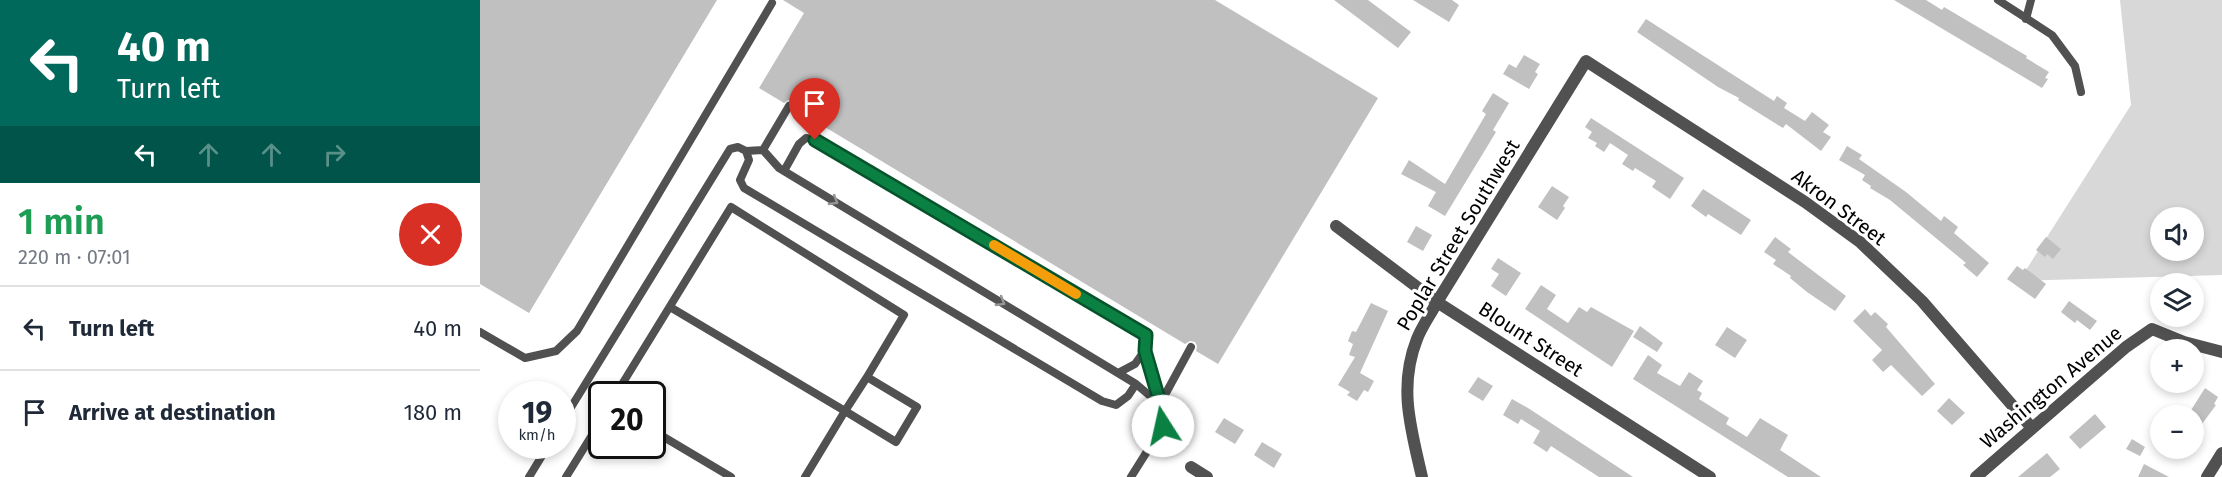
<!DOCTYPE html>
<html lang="en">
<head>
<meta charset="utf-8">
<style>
  :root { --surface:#fff; --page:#f2f2f3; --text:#1f2937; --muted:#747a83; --line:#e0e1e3 }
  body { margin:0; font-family:"Fira Sans",sans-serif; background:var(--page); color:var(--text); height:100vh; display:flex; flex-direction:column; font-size:22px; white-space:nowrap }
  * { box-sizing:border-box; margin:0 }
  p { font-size:20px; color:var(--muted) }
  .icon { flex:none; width:33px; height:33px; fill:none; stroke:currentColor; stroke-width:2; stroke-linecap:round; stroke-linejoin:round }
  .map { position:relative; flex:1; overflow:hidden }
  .details { display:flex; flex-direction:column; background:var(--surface); width:480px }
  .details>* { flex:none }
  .hud { background:#00695c; color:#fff; overflow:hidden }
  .fabs { position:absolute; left:1670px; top:207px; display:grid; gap:12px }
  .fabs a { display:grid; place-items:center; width:54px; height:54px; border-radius:50%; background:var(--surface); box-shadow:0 3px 9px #0003; font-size:30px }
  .speed { position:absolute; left:18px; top:381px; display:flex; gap:12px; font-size:30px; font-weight:700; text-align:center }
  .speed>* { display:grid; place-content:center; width:78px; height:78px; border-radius:50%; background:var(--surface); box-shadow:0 3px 9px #0003; line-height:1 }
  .speed small { font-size:15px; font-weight:400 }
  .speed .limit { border:3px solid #111; border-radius:9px; background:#fff; color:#111 }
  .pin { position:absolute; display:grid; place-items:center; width:51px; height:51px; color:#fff; margin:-62px -26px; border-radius:50% 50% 50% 0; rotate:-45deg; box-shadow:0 0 6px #0007 }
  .pin .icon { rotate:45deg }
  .me { position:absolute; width:66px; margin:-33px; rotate:350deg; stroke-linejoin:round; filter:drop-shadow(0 0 4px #0008) }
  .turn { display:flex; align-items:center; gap:21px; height:126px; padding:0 18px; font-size:27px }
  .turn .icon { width:78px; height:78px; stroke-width:2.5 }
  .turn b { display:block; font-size:42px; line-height:51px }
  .lanes { display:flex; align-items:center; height:57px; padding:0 18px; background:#0003; justify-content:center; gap:30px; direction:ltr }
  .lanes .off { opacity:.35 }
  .round { display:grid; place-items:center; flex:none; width:63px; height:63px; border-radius:32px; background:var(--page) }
  .headline { display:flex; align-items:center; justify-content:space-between; height:102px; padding:0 18px }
  h1 { font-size:36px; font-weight:600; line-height:45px; color:#1e9e55 }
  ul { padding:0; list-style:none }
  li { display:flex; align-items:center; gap:18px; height:84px; padding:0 18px; border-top:2px solid var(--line) }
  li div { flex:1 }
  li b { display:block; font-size:22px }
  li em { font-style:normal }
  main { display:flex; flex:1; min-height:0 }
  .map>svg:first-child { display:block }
  .green { fill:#d8d8d8; fill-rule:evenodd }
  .building { fill:#c0c0c0 }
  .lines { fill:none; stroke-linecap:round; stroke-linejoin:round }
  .lane { stroke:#515151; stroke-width:8 }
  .street { stroke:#515151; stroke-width:12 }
  .oneway { stroke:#979797 }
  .route-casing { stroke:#07532c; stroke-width:15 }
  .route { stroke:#0b8043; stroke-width:10 }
  .slow { stroke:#f59e0b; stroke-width:10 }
  .labels { text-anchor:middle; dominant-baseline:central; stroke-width:6; stroke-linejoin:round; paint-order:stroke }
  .street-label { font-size:20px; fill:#000; stroke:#fff }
</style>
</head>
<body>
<main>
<section class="details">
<div class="hud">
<div class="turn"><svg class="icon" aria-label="left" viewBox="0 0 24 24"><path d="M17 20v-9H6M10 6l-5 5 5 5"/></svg><div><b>40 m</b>Turn left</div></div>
<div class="lanes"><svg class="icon" aria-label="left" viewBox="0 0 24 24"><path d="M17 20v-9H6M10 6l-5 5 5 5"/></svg><svg class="icon off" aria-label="ahead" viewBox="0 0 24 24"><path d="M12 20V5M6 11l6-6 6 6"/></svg><svg class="icon off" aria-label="ahead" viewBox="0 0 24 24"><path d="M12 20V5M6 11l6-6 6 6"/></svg><svg class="icon off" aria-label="right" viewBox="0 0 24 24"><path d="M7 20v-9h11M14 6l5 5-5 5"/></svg></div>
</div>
<div class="headline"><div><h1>1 min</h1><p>220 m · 07:01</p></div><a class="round" style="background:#d93025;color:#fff"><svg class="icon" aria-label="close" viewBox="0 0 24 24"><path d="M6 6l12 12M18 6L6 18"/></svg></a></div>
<ul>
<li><svg class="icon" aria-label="left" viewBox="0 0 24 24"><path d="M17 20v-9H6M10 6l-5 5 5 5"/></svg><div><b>Turn left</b></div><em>40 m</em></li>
<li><svg class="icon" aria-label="arrive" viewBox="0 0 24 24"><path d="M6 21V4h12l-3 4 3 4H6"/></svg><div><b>Arrive at destination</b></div><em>180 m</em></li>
</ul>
</section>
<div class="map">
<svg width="1742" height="477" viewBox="0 0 1742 477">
  <rect width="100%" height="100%" fill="#fff"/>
  <path class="green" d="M1640,0H1742V275L1539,281L1651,105ZM1680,218H1713V250H1680Z"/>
  <path class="building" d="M0,0H237L49,313L0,284Z
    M303,0H735L898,98L738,364L716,351L717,346L715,342L710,341L705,344L315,109L313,101L308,100L304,103L279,88L324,13Z
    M854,0H888L931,32L918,48Z
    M933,0H972L979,5L969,22Z
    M1414,0H1446L1462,10L1464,7L1547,56L1546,58L1569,72L1565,78L1568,79L1562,88Z
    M1166,19L1294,101L1297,96L1307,103L1304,108L1325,121L1332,112L1349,125L1343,132L1351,137L1341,151L1306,124L1303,128L1258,100L1259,98L1238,87L1157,32Z
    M1044,55L1060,64L1055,72L1058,74L1049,89L1023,74L1029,64L1036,68Z
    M1013,93L1029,103L1013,130L1016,132L965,216L948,206L956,192L921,174L929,160L965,184L1006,114L1002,111Z
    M1111,118L1204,178L1190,199L1172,187L1176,181L1155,168L1153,171L1142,164L1148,155L1130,143L1124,152L1115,146L1117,143L1108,138L1112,132L1105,127Z
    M1367,146L1382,155L1379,159L1426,192L1461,221L1464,216L1478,227L1474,233L1509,263L1497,277L1483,265L1486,263L1410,200L1390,188L1391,186L1382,180L1385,175L1359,160Z
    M1072,186L1089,197L1083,206L1085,208L1077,220L1058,207Z
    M1223,189L1271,220L1261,235L1228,214L1226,217L1211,206Z
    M936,226L952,235L943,251L927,242Z
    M1295,237L1311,249L1308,252L1366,296L1355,311L1327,292L1310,278L1311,276L1293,264L1296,260L1284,252Z
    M1566,237L1581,249L1573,259L1567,254L1565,257L1556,250Z
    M1018,258L1041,273L1026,296L1011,286L1019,274L1011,269Z
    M1537,266L1543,270L1545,268L1566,284L1555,299L1527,279Z
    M1061,285L1076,295L1067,309L1088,323L1099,307L1107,312L1111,307L1154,331L1132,367L1045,309Z
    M1589,301L1617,321L1610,330L1597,320L1595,323L1581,312Z
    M891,303L908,311L880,373L894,381L888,392L884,390L877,401L867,395L870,392L858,385L875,357L869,355L873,344L868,341L872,331L876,332Z
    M1385,309L1391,316L1395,312L1408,324L1406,327L1455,384L1442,396L1411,365L1403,372L1392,360L1402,350L1373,321Z
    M1160,326L1183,343L1177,352L1153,337Z
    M1247,327L1267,340L1255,358L1235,345Z
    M1168,355L1182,365L1177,373L1200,386L1209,372L1223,381L1217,390L1222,393L1219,399L1249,418L1246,424L1267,437L1280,418L1308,435L1300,450L1341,477H1308L1153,379Z
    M998,377L1013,386L1003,401L988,392Z
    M1725,388L1738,397L1734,404L1736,405L1722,424L1713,418V416L1708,415Z
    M1469,398L1485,413L1472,425L1457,411Z
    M1032,399L1048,408L1153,477H1119L1071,446L1067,452L1053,443L1060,431L1041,419L1038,424L1023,415Z
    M1615,414L1626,427L1600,449L1589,437Z
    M744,418L764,430L755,444L735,432Z
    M1652,439L1665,447L1660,456L1646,449Z
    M782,442L802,454L794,468L774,455Z
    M1567,453L1580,469L1570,477H1538Z
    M1664,464L1689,477H1658Z"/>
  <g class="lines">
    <path class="lane" d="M1518,0L1572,35L1595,66L1601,92
      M1546,19L1551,0
      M283,150L309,106
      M266,151L283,150L299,168L656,384L669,395L679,399
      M304,171L319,144L326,138L335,139L666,335L665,350L679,399L683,426L651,477
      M190,307L365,411L387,377
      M0,332L45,358L76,351L97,331L292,3
      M638,373L655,364L665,350
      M136,394L251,207L424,315L387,377L437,407L416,442L365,411L325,477
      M680,404L711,347
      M82,422L250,149L258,147L266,151L269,160L260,180L264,188L622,401L636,405L648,396L656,384
      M172,430L251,477
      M56,446L64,451
      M49,477L68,446
      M86,477L122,419"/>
    <path class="street" d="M856,226L957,302L1230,477
      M711,467L727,477
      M942,477C931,429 918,387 937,339C942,326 951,314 957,302L1106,61L1325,202L1380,242L1442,301L1552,428
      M1496,477L1646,347L1672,329L1704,342L1742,352
      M1727,477L1742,453"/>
  </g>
  <defs><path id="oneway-chevron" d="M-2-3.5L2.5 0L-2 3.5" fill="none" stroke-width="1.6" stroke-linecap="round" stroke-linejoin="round" transform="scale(1.5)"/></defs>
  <g class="oneway">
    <use href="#oneway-chevron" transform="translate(354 201) rotate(31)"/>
    <use href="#oneway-chevron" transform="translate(521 302) rotate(31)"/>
  </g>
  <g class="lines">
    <g class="route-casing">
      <path id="route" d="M335,140L666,335L665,351L679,399L683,426"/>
    </g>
    <use href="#route" class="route"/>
    <path class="slow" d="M514,245L596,294"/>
  </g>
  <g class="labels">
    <g class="street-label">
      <text transform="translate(1359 207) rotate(37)">Akron Street</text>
      <text transform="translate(978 235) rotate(-59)">Poplar Street Southwest</text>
      <text transform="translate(1051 339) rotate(33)">Blount Street</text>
      <text transform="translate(1571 387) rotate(-40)">Washington Avenue</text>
    </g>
  </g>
</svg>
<div class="fabs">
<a><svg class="icon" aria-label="sound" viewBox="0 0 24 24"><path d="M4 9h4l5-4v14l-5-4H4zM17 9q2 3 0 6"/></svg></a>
<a><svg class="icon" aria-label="layers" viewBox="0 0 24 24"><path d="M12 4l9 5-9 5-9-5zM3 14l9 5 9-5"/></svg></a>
<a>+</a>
<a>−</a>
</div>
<div class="speed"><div>19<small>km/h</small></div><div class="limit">20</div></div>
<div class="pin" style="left:335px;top:140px;background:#d93025"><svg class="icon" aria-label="arrive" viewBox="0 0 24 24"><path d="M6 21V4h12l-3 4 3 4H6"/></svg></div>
<svg class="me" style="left:683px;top:426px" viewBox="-20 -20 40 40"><circle r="19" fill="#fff"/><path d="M0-13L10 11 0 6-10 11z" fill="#0b8043"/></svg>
</div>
</main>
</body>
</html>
